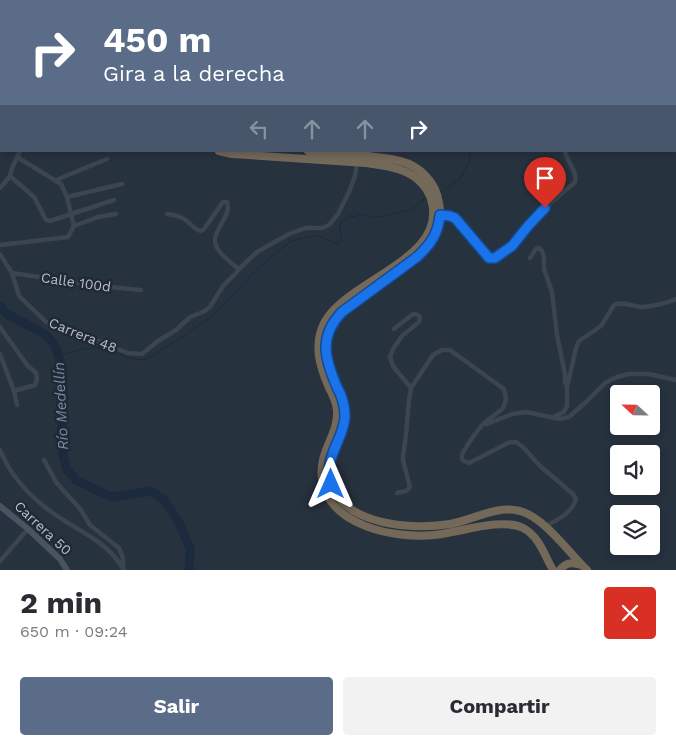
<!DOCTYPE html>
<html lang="es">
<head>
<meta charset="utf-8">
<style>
  :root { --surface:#fff; --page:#f2f2f3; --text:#2b2b33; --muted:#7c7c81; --accent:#5b6c88 }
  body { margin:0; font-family:"Work Sans",sans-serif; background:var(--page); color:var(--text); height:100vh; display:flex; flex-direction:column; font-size:19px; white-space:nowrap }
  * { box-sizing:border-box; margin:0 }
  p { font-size:16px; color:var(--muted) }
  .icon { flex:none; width:28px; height:28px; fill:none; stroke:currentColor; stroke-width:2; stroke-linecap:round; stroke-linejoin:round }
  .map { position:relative; height:570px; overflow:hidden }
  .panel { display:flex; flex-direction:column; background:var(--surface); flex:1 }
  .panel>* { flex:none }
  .top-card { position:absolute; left:0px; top:0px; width:676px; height:152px; box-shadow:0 2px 8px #0003; background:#5b6c88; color:#fff; overflow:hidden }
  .needle { width:32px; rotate:292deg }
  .buttons { position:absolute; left:610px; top:385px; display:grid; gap:10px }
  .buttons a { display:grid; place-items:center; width:50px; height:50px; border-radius:5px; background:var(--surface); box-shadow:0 2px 8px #0003; font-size:25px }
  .pin { position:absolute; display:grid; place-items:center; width:42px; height:42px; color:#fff; margin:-51px -21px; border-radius:50% 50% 50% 0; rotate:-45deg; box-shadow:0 0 5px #0007 }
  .pin .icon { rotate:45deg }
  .me { position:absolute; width:55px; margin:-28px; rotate:0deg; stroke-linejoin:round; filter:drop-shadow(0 0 4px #0008) }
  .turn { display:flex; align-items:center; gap:18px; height:105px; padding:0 20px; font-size:22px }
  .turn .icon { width:65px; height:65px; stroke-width:2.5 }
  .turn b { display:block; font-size:35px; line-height:42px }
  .lanes { display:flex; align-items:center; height:48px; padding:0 20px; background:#0003; justify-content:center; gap:25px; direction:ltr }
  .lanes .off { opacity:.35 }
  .round { display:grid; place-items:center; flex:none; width:52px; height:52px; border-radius:5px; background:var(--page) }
  .headline { display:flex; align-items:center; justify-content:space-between; height:85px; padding:0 20px }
  h1 { font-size:30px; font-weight:700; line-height:38px }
  .primary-button { display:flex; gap:10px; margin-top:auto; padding:10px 20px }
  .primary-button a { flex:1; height:58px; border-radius:5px; background:var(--accent); color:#fff; font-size:20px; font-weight:700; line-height:58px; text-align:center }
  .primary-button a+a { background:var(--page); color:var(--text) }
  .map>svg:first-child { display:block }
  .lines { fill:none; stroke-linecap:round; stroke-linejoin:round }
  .stream { stroke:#1b2a3c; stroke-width:1 }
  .river { stroke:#1b2a3c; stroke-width:9 }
  .street { stroke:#3b444f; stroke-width:4.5 }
  .secondary { stroke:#4a5361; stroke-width:6 }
  .highway { stroke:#746859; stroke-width:8 }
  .route-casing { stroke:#114b97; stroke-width:12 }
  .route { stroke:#1a73e8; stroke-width:9 }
  .labels { text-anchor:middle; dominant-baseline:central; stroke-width:5; stroke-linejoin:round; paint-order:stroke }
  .street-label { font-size:14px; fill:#b8bfc9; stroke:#202934 }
  .water-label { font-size:15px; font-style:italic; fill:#748ba5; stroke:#202934 }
</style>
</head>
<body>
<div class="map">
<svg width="676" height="570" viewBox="0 0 676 570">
  <rect width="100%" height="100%" fill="#27323f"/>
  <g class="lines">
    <path class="stream" d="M10,1L11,0
      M516,1L517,0
      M0,19L1,17
      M442,191L460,179L470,160V151
      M59,356L82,349L100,348L137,360L147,359L181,338L217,312L257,269L291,241L317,235L338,244L341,240L340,224L350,215L353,217L361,214L373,218L410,210L427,197"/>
    <path class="river" d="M0,306L7,314L45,334L54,344L59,356L63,387L61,446L66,468L76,480L111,497L151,491L164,500L179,522L190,549L189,570"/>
    <path class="street" d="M79,1L80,0
      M675,105H676
      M0,134H1
      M10,176L34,197L46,220L50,221L114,200
      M56,180L107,159
      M0,188L10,176L12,168L20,151
      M67,197L122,184
      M440,215L450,216L455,218L489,258H495L512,246L528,226L545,208L575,182C578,172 567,162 565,151
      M74,226L98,217L116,214
      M0,245L68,237L74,226L67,197L61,184L17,157
      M0,254L12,273L19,296L43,319L51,326L107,344L127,353L142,354L158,341L176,330L190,317L203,312L210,307L223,286L236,273L239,269C230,262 214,251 215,239C216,231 222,224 225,217C228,212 229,208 227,202H223L204,229L201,231C193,229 191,223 184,219C178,215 173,215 167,214
      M530,258L536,249L539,248L542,251L544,257V269L552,292L557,335L565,374V382L567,386
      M239,269L257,252L289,234L306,228H322L329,225L338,214L349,192L355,176L357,162
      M12,273L99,286L141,290
      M0,327L27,365L36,373L37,379L35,385L14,391
      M394,329L413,314C417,314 419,315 420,318L419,322L402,336L393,349L390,357L393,366L411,388
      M0,354L14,391L17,405
      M554,418L555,416L564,412L567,406V387L576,348L579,341L601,326L614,305C622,301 632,306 641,307C651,307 667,303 676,299
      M483,424H487L512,414L526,412L560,419L569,417L589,399L605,383L617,377L628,374H649L676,380
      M0,450C12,480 38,505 65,521C89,536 108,544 124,570
      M44,460L56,482L81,510L90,525L119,548L123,558V569
      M397,493L406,491L410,487L403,460V456L406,435L409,400L411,388L433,355L442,350H450L504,389C506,396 507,401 503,408C498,413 490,418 484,423C479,428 464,449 462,455C461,461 465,462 469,463L510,442H516L523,447L540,466L573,494L576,499C573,512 557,520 546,526
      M0,561L28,529"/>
    <path class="secondary" d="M0,506L28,529L60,559L67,570"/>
    <path class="highway" d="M133,0L134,1
      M143,0L145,1
      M219,151L232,154L366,163C391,166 421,170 431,199C450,259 347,279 324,323C313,345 320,367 329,388C333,395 336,402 337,410C339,435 318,451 322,479C329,526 394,539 434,535C459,533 500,517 523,528C540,537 544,555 553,570
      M308,151C329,153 349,154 369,156C379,158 390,158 400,161C420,166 436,182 439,203C444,226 434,242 417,257C399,269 381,283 362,297C354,303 343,309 336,318C328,328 324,341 326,353C328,370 338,384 342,399C345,408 345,417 343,425C338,445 324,461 331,483C344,526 414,530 450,524C473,520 496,505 520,511C545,518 568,552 587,570
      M560,570C566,562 572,562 581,565"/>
  </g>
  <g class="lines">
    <g class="route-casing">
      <path id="route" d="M331,484C324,454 343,442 345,417C345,406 342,396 337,387C325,359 318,337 342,312L417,257C431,244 438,234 440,215L450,216L455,218L489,258H495L512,246L528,226L545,208"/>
    </g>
    <use href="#route" class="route"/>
  </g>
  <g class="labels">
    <g class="street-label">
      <text transform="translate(76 282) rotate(8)">Calle 100d</text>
      <text transform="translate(83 335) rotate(22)">Carrera 48</text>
      <text transform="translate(43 528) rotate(43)">Carrera 50</text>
    </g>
    <g class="water-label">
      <text transform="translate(61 406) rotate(-93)">Río Medellín</text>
    </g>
  </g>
</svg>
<div class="buttons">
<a><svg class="needle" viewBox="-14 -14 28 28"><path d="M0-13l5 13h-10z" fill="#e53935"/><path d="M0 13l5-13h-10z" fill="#7c7c81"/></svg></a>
<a><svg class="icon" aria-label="sound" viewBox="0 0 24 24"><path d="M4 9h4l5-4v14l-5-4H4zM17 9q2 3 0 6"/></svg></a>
<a><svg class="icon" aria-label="layers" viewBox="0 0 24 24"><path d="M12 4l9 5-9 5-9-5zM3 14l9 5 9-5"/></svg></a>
</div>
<div class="pin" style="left:545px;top:208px;background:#d93025"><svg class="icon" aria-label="arrive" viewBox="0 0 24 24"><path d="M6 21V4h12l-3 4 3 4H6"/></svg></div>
<svg class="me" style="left:331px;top:484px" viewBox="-20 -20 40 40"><path d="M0-17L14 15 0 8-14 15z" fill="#1a73e8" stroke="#fff" stroke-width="4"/></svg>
<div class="top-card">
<div class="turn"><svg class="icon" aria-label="right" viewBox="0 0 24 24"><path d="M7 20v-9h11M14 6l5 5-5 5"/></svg><div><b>450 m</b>Gira a la derecha</div></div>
<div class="lanes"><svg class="icon off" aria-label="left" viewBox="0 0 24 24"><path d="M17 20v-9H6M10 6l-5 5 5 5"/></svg><svg class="icon off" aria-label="ahead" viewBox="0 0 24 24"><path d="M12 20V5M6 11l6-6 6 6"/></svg><svg class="icon off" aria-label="ahead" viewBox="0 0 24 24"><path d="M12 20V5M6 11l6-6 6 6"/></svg><svg class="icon" aria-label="right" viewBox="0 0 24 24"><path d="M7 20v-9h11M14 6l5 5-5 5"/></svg></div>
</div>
</div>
<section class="panel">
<div class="headline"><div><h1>2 min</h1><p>650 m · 09:24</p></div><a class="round" style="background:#d93025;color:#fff"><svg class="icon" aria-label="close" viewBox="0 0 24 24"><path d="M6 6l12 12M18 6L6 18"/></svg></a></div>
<div class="primary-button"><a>Salir</a><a>Compartir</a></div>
</section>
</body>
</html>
